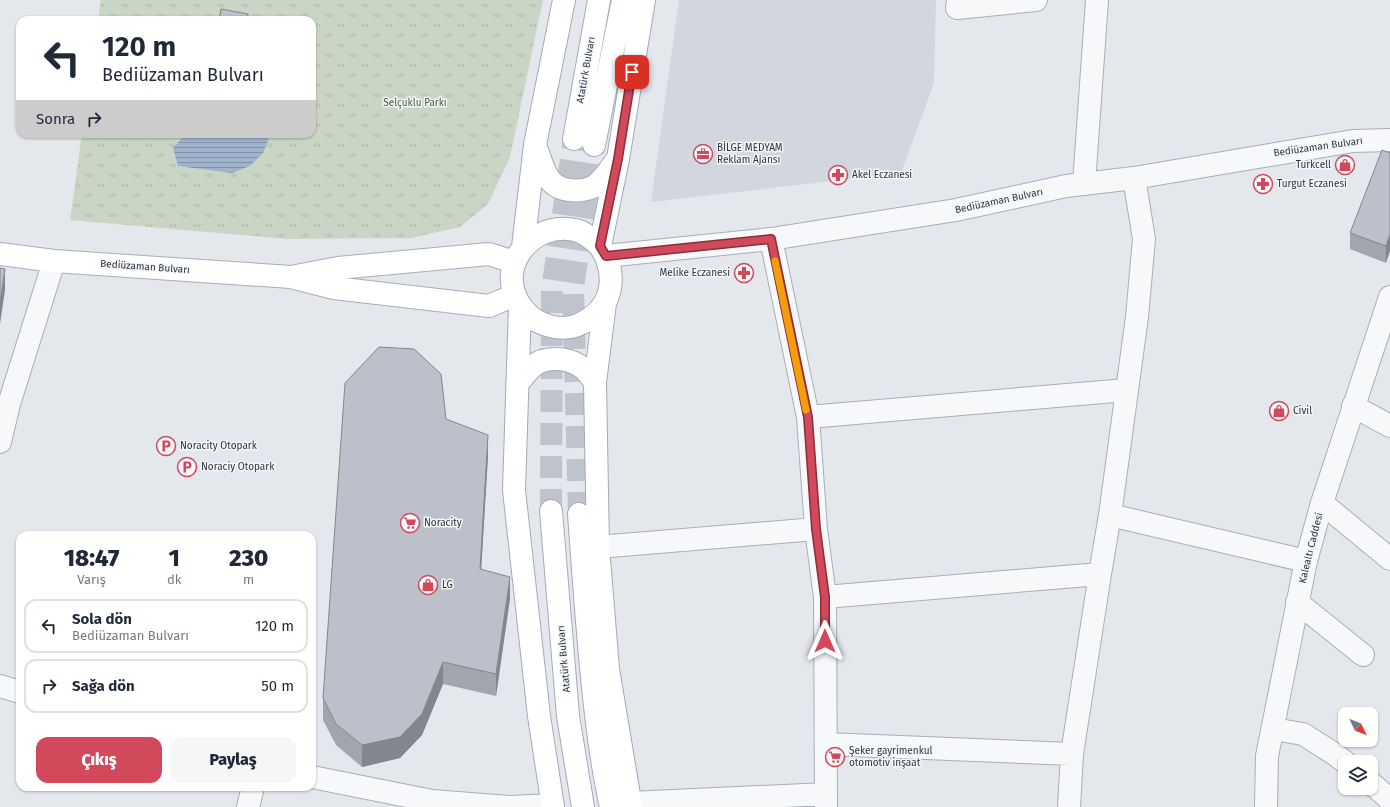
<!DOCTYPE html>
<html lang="tr">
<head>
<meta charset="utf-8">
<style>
  :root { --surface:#fff; --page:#f6f6f7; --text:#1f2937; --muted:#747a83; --line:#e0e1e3; --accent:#d1495b }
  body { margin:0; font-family:"Fira Sans",sans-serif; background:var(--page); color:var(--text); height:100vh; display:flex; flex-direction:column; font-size:15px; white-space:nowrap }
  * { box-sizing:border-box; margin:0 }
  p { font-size:13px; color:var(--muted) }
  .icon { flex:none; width:22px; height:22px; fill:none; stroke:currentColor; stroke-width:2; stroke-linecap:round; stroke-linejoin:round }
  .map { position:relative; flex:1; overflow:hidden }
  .details { position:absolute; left:16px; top:531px; width:300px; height:260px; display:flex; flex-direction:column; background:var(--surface); border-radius:12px; box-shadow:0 1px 3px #0004 }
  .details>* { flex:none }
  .top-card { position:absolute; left:16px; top:16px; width:300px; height:122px; border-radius:12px; box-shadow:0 1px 3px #0004; background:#fff; color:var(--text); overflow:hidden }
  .needle { width:26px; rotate:133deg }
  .tools { position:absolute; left:1338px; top:707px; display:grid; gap:8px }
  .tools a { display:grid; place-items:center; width:40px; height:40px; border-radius:8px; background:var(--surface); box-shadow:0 1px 3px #0004; font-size:20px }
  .pin { position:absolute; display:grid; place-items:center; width:34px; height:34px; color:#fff; margin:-17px; border-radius:8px; box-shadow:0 2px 6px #0006 }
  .me { position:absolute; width:44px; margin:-22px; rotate:0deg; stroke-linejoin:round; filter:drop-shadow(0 0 3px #0008) }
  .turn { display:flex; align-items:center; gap:14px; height:84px; padding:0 20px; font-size:18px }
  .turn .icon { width:52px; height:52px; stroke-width:2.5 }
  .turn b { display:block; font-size:28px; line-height:34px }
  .then { display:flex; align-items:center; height:38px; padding:0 20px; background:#0003; gap:8px; font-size:15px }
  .eta { display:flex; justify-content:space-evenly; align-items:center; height:68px; text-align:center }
  .eta b { font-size:24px; font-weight:800; line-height:28px }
  .button { display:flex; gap:8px; margin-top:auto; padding:8px 20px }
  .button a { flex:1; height:46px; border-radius:12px; background:var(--accent); color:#fff; font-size:16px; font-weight:800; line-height:46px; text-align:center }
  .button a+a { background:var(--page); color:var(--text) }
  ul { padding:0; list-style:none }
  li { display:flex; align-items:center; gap:12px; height:54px; margin:0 8px 6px; padding:0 12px; border:2px solid var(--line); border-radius:12px }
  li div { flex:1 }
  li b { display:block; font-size:15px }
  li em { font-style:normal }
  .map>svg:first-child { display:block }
  .built { fill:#d2d6de }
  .grass { fill:url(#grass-tufts) }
  .water { fill:url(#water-rules) }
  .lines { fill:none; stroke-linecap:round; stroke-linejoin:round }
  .primary-tunnel { stroke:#bfc3cb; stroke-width:22; stroke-dasharray:22 11; stroke-linecap:butt }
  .minor-casing { stroke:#a9aeb7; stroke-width:24 }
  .tertiary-casing { stroke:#a9aeb7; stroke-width:24 }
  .secondary-casing { stroke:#a9aeb7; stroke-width:24 }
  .primary-casing { stroke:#a3abb8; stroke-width:24 }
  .minor { stroke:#f7f8fa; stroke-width:22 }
  .tertiary { stroke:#f7f8fa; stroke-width:22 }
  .secondary { stroke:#fff; stroke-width:22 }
  .primary { stroke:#fff; stroke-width:22 }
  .wall { fill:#a1a5ae }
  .shaded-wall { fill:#83868d }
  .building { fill:#bbc0ca; stroke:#83868d }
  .route-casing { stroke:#882f3b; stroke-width:10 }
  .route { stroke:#d1495b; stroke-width:7 }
  .slow { stroke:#f59e0b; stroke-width:7 }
  .labels { text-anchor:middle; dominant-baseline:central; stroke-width:3; stroke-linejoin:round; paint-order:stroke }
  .street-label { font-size:10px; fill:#2b3445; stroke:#f4f6f9 }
  .park-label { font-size:10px; fill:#3f6138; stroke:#f4f6f9 }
  .poi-label { font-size:10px; fill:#2b3445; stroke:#f4f6f9; text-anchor:start }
</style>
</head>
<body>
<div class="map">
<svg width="1390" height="807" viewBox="0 0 1390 807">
  <defs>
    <pattern id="grass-tufts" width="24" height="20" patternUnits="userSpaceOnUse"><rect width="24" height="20" fill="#c9d6c5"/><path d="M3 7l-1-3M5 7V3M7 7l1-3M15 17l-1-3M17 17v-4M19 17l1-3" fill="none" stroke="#adb8ab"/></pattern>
    <pattern id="water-rules" width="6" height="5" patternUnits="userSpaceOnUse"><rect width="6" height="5" fill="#9fb4cc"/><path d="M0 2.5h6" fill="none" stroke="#8293a7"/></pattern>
  </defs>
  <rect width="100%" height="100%" fill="#e4e7ec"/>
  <path class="built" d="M679,0H936L934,83L901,173L651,202Z"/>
  <path class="grass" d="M101,0H543L510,157L488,204L460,227L411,238L287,239L70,220L82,134H312V20H98Z"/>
  <path class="water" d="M186,134H268L269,138L263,153L250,166L232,173L178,166L173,148Z"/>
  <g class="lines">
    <path class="primary-tunnel" d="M551,511L552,290L574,139
      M579,514L573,287L594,145"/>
    <g class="minor-casing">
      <path id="minor" d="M958,0L957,8L1036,0
        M1084,184L1097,0
        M771,239L808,417L816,529L825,597L826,807
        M1353,406L1390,426
        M808,417L1126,390
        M0,442L9,404L54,261
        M1322,503L1390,559
        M1110,515L1306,561
        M598,547L816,529
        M825,597L1100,574
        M1297,602L1363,655
        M0,686L20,692
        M1273,729L1303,734L1336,755L1345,762
        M826,744L1072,754
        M312,777L432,801L510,807L553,805
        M1371,783L1390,800
        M630,803L826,794
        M248,807L253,787
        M1069,807L1072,754L1100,574L1110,515L1137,317L1144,239L1134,178"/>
    </g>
    <g class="tertiary-casing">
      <path id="tertiary" d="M606,256L771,239L956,210L1066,186L1134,178L1353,141L1390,140
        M1266,807L1267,756L1306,561L1322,503L1390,297"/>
    </g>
    <g class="secondary-casing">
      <path id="secondary" d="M0,254L54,261L291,277L334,288L489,306L515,295
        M296,276L338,268L489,254L514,262"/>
    </g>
    <g class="primary-casing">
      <path id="primary" d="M574,139L599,0
        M594,145L623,0
        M536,148C540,158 543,169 548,177C556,192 579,193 593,187C602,182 609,170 616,161
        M600,246C592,239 585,232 575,230C530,220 492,271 523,309C528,315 534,320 541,323C553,328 568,330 580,324C613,309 619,276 600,246L618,159L644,0
        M523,247L535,145L564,0
        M605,303L595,382L598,547L608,669L631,807
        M520,305L514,490L539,716L553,807
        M517,384C522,378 527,372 532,367C543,356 567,357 580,366C586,369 591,377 595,382
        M551,511L568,716L583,807
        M579,514C583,571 587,629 593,687C597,727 602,767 611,807"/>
    </g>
    <use href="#minor" class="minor"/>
    <use href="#tertiary" class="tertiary"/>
    <use href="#secondary" class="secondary"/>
    <use href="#primary" class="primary"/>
  </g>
  <path class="wall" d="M1390,153L1386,263L1350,249V233Z
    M446,419L488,456L481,569L510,598L496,696L443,684L422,735L400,758L362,767L336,745L323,720V698Z"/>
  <path class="shaded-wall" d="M1390,234V251L1386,263V246Z
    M5,269V290L0,324V303Z
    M488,435V456L480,590V569Z
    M510,577V598L496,696V674Z
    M443,662V684L422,735L400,758L362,767V745Z"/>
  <path class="building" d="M221,9L248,14L247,20H219Z
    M1382,150L1390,153V234L1386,246L1350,233Z
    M0,268L5,269L0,303Z
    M379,347L414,349L441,374L446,419L488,435L480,569L510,577L496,674L443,662L422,714L400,737L362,745L336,724L323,698L345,383Z"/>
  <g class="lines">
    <g class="route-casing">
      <path id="route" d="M632,72L618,159L600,246L606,256L771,239L808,417L816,529L825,597V641"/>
    </g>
    <use href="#route" class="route"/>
    <path class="slow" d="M775,261L806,410"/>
  </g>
  <defs>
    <g id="office-ring" transform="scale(1)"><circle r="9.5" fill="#f4f6f9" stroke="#d1495b" stroke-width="1.5"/><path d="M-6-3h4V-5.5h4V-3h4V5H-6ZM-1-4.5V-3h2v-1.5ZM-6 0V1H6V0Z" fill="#d1495b"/></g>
    <g id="shop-ring" transform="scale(1)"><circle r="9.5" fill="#f4f6f9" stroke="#d1495b" stroke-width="1.5"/><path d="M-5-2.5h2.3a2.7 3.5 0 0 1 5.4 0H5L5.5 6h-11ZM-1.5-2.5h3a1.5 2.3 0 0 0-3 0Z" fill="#d1495b"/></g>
    <g id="pharmacy-ring" transform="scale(1)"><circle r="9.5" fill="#f4f6f9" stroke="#d1495b" stroke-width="1.5"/><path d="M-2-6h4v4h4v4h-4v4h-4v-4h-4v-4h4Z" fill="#d1495b"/></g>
    <g id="parking-ring" transform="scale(1)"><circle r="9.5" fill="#f4f6f9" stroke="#d1495b" stroke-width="1.5"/><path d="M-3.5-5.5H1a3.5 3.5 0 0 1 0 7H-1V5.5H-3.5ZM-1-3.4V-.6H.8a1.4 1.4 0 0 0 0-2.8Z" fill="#d1495b"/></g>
    <g id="supermarket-ring" transform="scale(1)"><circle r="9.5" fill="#f4f6f9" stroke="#d1495b" stroke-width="1.5"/><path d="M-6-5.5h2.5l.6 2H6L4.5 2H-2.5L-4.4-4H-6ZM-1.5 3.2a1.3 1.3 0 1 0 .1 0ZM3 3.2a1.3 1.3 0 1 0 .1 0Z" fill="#d1495b"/></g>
  </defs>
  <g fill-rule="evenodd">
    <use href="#office-ring" x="703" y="154"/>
    <use href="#shop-ring" x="1345" y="165"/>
    <use href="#pharmacy-ring" x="838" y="175"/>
    <use href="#pharmacy-ring" x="1263" y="184"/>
    <use href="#pharmacy-ring" x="744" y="273"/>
    <use href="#shop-ring" x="1279" y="411"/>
    <use href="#parking-ring" x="166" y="446"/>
    <use href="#parking-ring" x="187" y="467"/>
    <use href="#supermarket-ring" x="410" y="523"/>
    <use href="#shop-ring" x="428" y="585"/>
    <use href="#supermarket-ring" x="835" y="757"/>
  </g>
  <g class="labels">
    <g class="street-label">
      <text transform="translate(586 70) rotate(-80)">Atatürk Bulvarı</text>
      <text transform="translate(1318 147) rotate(-8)">Bediüzaman Bulvarı</text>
      <text transform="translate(999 201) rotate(-12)">Bediüzaman Bulvarı</text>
      <text transform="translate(145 267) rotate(4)">Bediüzaman Bulvarı</text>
      <text transform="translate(1311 548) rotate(-76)">Kalealtı Caddesi</text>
      <text transform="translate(564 659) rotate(-95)">Atatürk Bulvarı</text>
    </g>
    <g class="park-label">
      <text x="415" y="103">Selçuklu Parkı</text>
    </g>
    <g class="poi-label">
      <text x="717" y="148">BİLGE MEDYAM<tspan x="717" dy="12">Reklam Ajansı</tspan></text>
      <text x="1331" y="165" text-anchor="end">Turkcell</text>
      <text x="852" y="175">Akel Eczanesi</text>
      <text x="1277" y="184">Turgut Eczanesi</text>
      <text x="730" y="273" text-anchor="end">Melike Eczanesi</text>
      <text x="1293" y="411">Civil</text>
      <text x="180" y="446">Noracity Otopark</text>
      <text x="201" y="467">Noraciy Otopark</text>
      <text x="424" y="523">Noracity</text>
      <text x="442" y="585">LG</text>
      <text x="849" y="751">Şeker gayrimenkul<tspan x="849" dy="12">otomotiv inşaat</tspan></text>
    </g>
  </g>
</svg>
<div class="tools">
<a><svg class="needle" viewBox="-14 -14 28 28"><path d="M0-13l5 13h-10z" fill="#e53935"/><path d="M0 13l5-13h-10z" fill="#747a83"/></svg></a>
<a><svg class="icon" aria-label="layers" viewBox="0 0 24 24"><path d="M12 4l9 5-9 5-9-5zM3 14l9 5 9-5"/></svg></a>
</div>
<div class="pin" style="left:632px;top:72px;background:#d93025"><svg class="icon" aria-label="arrive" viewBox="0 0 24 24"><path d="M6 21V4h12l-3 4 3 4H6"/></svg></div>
<svg class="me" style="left:825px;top:641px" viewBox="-20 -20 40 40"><path d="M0-17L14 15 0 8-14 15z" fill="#d1495b" stroke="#fff" stroke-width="4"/></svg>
<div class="top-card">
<div class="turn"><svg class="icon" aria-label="left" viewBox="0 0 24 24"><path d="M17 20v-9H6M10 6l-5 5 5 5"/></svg><div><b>120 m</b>Bediüzaman Bulvarı</div></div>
<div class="then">Sonra<svg class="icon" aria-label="right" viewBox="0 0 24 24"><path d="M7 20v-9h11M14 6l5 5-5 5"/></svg></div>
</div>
<section class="details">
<div class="eta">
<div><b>18:47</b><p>Varış</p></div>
<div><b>1</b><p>dk</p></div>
<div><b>230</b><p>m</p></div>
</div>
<ul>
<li><svg class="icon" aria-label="left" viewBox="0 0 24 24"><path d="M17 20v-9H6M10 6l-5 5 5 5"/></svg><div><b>Sola dön</b><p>Bediüzaman Bulvarı</p></div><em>120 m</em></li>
<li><svg class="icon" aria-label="right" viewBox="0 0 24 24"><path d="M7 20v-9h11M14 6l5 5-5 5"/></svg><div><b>Sağa dön</b></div><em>50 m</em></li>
</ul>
<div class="button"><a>Çıkış</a><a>Paylaş</a></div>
</section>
</div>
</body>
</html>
